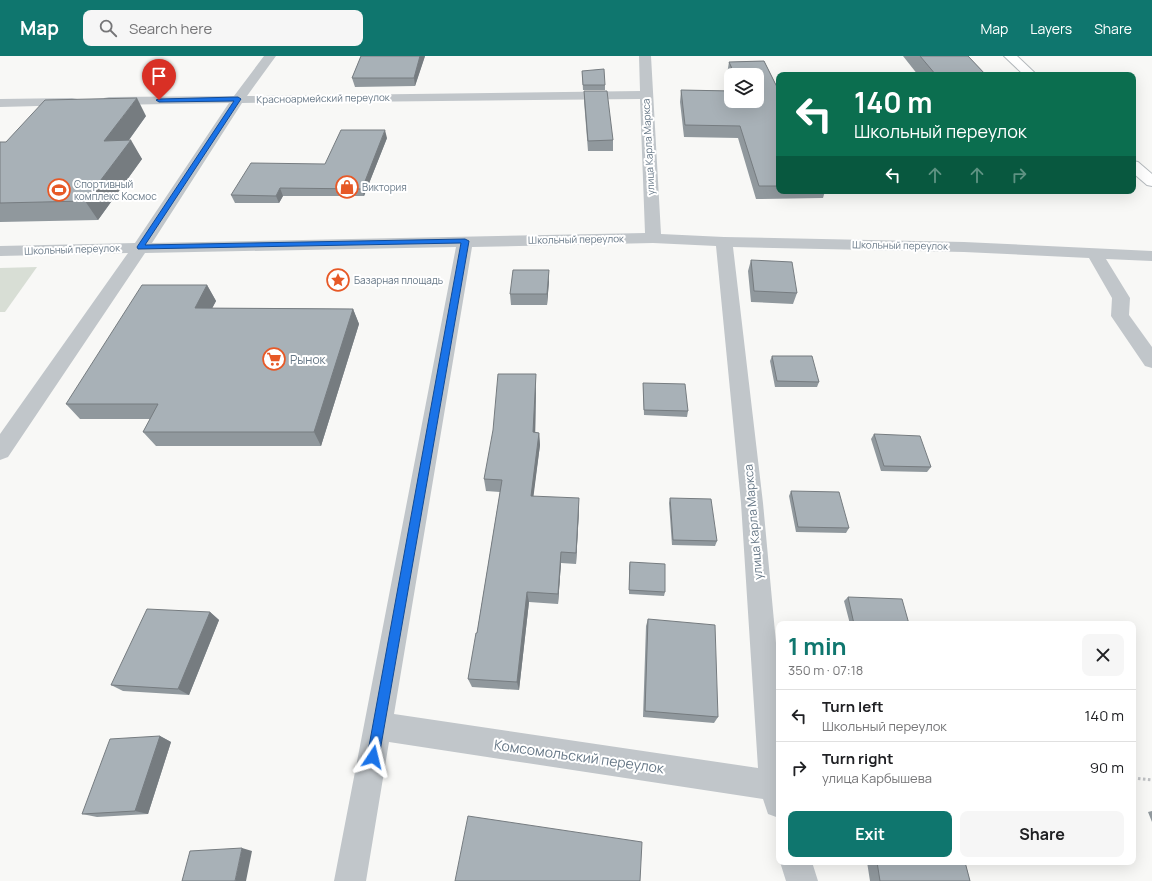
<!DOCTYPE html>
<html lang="en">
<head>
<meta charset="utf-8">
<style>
  :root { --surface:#fff; --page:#f6f6f6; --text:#202124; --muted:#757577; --line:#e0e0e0; --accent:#0f766e }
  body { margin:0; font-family:Manrope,sans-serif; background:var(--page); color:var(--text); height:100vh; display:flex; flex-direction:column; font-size:15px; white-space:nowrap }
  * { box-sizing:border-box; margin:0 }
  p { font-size:13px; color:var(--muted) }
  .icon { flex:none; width:22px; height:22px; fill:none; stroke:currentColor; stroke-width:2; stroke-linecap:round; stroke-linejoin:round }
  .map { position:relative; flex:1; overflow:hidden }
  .sheet { position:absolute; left:776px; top:565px; width:360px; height:244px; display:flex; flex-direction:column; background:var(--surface); border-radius:8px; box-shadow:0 4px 16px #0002 }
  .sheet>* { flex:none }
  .banner { position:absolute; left:776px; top:16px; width:360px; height:122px; border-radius:8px; box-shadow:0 4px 16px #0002; background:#0b6e4f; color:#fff; overflow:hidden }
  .fabs { position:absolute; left:724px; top:12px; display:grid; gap:8px }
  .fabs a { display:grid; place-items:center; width:40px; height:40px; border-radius:8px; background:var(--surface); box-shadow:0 4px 16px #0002; font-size:20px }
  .pin { position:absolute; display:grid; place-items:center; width:34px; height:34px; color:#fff; margin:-41px -17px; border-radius:50% 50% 50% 0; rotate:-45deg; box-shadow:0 0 4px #0007 }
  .pin .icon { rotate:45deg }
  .me { position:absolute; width:44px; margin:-22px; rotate:10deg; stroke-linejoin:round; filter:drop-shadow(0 0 3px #0008) }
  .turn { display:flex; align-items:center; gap:14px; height:84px; padding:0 12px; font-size:18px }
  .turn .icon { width:52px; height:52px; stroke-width:2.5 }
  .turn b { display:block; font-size:28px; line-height:34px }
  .lanes { display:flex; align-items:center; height:38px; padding:0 12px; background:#0003; justify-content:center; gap:20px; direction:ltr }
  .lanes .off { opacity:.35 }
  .round { display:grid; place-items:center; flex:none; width:42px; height:42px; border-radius:8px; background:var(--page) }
  .head { display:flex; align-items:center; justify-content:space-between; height:68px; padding:0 12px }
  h1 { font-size:24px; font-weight:700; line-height:30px; color:var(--accent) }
  .cta { display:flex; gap:8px; margin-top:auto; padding:8px 12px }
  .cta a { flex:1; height:46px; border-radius:8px; background:var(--accent); color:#fff; font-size:16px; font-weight:700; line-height:46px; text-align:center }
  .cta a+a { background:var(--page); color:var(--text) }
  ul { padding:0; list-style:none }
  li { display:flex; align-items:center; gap:12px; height:52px; padding:0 12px; border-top:1px solid var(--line) }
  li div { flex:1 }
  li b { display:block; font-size:15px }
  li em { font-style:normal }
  header { display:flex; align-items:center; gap:24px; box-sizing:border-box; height:56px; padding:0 20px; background:var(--accent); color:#fff }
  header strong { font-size:19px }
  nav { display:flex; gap:22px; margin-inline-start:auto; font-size:14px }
  .search { width:280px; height:36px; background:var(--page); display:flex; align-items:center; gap:10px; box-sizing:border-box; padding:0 14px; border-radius:8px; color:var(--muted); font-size:15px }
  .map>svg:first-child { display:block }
  .green { fill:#d8ded5 }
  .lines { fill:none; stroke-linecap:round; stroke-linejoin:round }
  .major-casing { stroke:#b5babe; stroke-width:2 }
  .path { stroke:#bec0c3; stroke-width:3; stroke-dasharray:2.5 2.5; stroke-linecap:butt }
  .minor { fill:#c1c6ca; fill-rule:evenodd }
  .major { fill:#fff; fill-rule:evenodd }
  .wall { fill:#90989d }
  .shaded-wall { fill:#767c80 }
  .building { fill:#a8b1b7; stroke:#767c80 }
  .route { fill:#1a73e8; stroke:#114b97 }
  .labels { text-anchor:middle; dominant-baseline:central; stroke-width:4; stroke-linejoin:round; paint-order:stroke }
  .far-street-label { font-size:10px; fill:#677887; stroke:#fff }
  .far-poi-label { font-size:10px; fill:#677887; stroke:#fff; text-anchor:start }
  .poi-label { font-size:12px; fill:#677887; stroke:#fff; text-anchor:start }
  .street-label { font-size:12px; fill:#677887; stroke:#fff }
  .near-street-label { font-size:14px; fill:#677887; stroke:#fff }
</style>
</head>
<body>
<header>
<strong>Map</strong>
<div class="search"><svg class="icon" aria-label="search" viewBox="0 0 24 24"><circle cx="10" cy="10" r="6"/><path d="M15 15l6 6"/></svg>Search here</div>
<nav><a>Map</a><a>Layers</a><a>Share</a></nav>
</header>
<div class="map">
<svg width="1152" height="825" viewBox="0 0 1152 825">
  <rect width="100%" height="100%" fill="#f8f8f6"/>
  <path class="green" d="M37,211L5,256H0V212Z"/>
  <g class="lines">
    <g class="major-casing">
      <path id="major" d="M1004,0H1017L1037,19H1024Z
        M1133,105L1138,106L1152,118V130L1147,129L1133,117Z"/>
    </g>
    <path class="path" d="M1133,722L1152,724"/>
    <path class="minor" d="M264,0H276L247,40L640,35L639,0H651L661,178L724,181L964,186L1152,195V205L1106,203L1130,242L1129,259L1152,291V312L1145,310L1111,260L1112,242L1089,202L964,196L733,191L763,447L779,619V762L768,758L763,743L389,686L366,825H334L456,191L145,197L8,401L0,404V378L128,197L0,200V190L135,187L229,47L109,49L104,48L103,45L104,42L109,41L234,40ZM640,43L645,177L152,187L242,47ZM653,187L716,190L741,447L758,712L394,658L472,191Z
      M72,42L77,43L78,46L77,49L0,51V43Z
      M780,806H812L818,825H786Z"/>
    <use href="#major" class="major"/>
  </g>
  <path class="wall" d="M361,0H425L415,30L355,31L352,22Z
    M903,0H968L986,19H918Z
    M764,5L779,35V135H825L823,142L756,143L738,82L684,81L680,46L681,34L731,35V45H757V19H731V27L727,18L729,6Z
    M582,15L605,29V34H583Z
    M584,35L613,84V95H588L584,45Z
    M146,60L129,84L142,103L98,164L0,166V86H6Z
    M387,82L364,140H283L279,147H235L231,139L325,108Z
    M751,204L797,237L793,248L751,246L748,215Z
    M549,225L547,249H511L510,238Z
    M207,229L216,245L212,252L353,253L359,268L321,390H156L143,376L150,363H80L66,348Z
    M772,300L819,326L817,331H775L770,305Z
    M643,327L688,355L687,361L644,359L643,332Z
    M536,331L535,376L539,377L540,389L533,440L579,454L576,508L561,507L558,548L529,546L519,634L472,631L468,623L477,577L500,436L486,435L484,423Z
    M874,378L931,411L927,416L881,415L871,383Z
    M791,435L849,472L846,477L796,476L789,440Z
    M670,442L717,485L715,490L672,489L669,447Z
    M630,506L665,536L664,540L629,538V510Z
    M848,541L909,568H850L844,545Z
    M210,556L219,564L189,639L123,635L111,629Z
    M648,563L718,661L714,667L643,661L646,570Z
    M160,680L171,686L148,758L97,761L82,758Z
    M1152,755V766L1148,756Z
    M867,806H965L970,825H870Z"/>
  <path class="shaded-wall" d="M420,0H425L415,30L414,22Z
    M137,42L146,60L115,103L104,85Z
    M385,74L387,82L364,140L362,133Z
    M131,84L142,103L98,164L85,145Z
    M280,132L283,140L279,147L276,140Z
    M549,214V225L547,249V238Z
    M207,229L216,245L204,268L195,252Z
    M353,253L359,268L321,390L314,376Z
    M536,318V331L535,389L533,376Z
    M539,377L540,389L532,452L531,440Z
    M579,442V454L576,508V497Z
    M561,496V507L558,548V538Z
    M527,536L529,546L519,634L517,626Z
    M210,556L219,564L189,639L178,633Z
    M160,680L171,686L148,758L135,755Z
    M242,792L252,795L246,825H235Z"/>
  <path class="building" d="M361,0H420L414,22H352Z
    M920,0H968L986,19H936Z
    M764,5L779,35V130H759L740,70L685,69L681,34L731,35V45H757V19H735L729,6Z
    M604,13L605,29H583L582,15Z
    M584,35H607L613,84L588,85Z
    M137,42L104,85L131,84L85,145L0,147V86H6L45,44Z
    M341,74H385L362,133L280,132L276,140L231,139L251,107L325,108Z
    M751,204L792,206L797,237L754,235Z
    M513,214H549L547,238H510Z
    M142,229H207L195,252L353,253L314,376H143L158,348H66Z
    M772,300H812L819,326L777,325Z
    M498,318H536L533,376L539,377L531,440L579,442L576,497L561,496L558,538L527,536L517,626L468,623L476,577H477L502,424L484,423L493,374Z
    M643,327L685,328L688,355L644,354Z
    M874,378L920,380L931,411L884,410Z
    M791,435L839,436L849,472L798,471Z
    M670,442L711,443L717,485L673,484Z
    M630,506L665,508V536L629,534Z
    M848,541L902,543L909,568H854Z
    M147,553L210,556L178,633L111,629Z
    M648,563L715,569L718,661L645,655Z
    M160,680L135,755L82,758L110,683Z
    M468,760L642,786L640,825H455Z
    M242,792L235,825H182L190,795Z
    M877,806H965L970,825H880Z"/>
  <path class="route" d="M238,41L241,43L145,189L465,183L469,185L379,701L377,705L373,707L368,705L367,701L461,187L138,193L137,191L234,45L159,46L156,44L159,43Z"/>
  <defs>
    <g id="shop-ring" transform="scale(1.15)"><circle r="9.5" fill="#fff" stroke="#e75927" stroke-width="1.5"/><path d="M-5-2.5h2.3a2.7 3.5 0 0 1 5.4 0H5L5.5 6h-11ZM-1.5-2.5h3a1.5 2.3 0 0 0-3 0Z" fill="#e75927"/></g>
    <g id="stadium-ring" transform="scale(1.15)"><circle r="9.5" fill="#fff" stroke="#e75927" stroke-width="1.5"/><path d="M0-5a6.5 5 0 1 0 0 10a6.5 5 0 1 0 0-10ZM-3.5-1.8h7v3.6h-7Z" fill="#e75927"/></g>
    <g id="sight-ring" transform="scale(1.15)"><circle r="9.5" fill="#fff" stroke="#e75927" stroke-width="1.5"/><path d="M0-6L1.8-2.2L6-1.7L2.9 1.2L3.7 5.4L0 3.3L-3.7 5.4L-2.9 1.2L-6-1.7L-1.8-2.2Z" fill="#e75927"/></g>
    <g id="supermarket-ring" transform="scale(1.15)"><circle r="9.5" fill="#fff" stroke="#e75927" stroke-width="1.5"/><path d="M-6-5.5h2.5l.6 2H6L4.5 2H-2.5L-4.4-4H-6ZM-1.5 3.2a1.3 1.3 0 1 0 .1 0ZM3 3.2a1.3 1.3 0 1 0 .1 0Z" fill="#e75927"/></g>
  </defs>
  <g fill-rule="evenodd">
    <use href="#shop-ring" x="347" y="131"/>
    <use href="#stadium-ring" x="59" y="134"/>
    <use href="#sight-ring" x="338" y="224"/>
    <use href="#supermarket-ring" x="274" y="303"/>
  </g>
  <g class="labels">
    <g class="far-street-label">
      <text transform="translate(323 42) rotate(-1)">Красноармейский переулок</text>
      <text transform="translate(648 91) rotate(-93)">улица Карла Маркса</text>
      <text transform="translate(576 183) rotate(-1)">Школьный переулок</text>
      <text transform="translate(900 189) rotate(1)">Школьный переулок</text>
      <text transform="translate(72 193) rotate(-2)">Школьный переулок</text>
    </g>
    <g class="far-poi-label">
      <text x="74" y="128">Спортивный<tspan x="74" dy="12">комплекс Космос</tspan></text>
      <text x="362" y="131">Виктория</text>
      <text x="354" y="224">Базарная площадь</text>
    </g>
    <g class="poi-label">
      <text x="290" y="303">Рынок</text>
    </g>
    <g class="street-label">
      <text transform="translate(753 466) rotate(-95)">улица Карла Маркса</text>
    </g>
    <g class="near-street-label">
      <text transform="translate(579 700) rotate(8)">Комсомольский переулок</text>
    </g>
  </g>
</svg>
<div class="fabs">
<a><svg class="icon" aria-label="layers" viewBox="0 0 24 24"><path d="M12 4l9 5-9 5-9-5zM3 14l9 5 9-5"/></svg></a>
</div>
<div class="pin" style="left:159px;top:44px;background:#d93025"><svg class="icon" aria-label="arrive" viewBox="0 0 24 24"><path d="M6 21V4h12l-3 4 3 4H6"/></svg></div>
<svg class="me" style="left:373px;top:701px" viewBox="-20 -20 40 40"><path d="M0-17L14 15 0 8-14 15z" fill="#1a73e8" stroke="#fff" stroke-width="4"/></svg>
<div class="banner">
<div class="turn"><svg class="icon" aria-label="left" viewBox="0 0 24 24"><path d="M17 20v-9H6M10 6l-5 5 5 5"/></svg><div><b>140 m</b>Школьный переулок</div></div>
<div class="lanes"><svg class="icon" aria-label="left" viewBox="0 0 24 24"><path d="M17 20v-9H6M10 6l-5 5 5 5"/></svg><svg class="icon off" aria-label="ahead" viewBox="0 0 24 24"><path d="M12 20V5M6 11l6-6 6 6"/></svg><svg class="icon off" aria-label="ahead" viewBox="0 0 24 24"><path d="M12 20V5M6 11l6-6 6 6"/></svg><svg class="icon off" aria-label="right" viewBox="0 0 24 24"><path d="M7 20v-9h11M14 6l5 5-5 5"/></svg></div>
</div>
<section class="sheet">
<div class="head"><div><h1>1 min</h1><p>350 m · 07:18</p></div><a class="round"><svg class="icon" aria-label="close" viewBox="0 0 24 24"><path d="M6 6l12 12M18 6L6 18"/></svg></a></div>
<ul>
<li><svg class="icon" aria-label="left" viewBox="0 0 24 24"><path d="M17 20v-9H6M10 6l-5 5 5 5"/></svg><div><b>Turn left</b><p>Школьный переулок</p></div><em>140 m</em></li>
<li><svg class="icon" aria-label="right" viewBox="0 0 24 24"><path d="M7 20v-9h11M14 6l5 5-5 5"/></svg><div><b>Turn right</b><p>улица Карбышева</p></div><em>90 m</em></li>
</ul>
<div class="cta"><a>Exit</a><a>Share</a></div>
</section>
</div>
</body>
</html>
